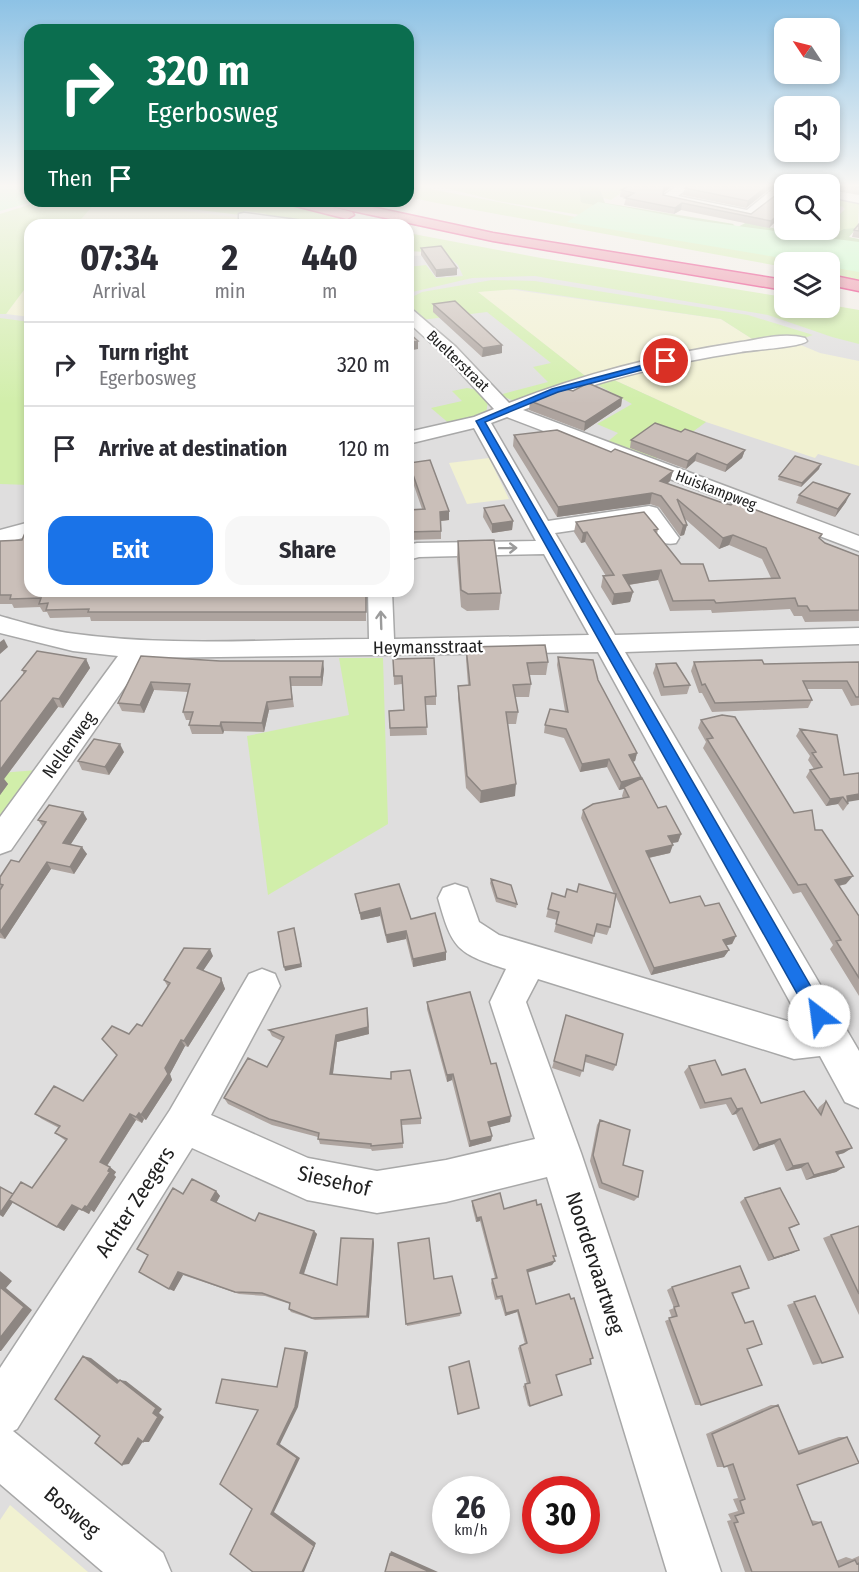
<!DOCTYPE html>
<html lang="en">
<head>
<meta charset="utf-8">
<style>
  :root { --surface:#fff; --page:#f7f7f7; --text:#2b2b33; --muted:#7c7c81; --line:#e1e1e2; --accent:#1a73e8 }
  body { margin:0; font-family:"Fira Sans Condensed",sans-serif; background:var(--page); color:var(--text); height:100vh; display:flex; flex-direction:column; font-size:22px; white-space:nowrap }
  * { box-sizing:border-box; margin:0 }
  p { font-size:20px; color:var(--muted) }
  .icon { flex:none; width:33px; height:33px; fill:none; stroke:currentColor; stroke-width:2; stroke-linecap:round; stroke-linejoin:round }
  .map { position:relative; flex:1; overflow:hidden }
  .drawer { position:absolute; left:24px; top:219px; width:390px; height:378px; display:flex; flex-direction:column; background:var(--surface); border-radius:18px; box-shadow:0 3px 9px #0003 }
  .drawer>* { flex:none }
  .banner { position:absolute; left:24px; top:24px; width:390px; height:183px; border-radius:18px; box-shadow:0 3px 9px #0003; background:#0b6e4f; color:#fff; overflow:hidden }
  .needle { width:39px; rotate:305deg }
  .tools { position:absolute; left:774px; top:18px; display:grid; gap:12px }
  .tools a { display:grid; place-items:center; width:66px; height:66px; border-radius:12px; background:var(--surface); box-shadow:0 3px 9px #0003; font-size:30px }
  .speed { position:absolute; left:432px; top:1476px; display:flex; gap:12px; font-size:30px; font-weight:700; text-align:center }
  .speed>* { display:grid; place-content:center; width:78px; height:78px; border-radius:50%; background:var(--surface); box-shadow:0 3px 9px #0003; line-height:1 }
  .speed small { font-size:15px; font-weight:400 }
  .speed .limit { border:9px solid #d22; background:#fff; color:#111 }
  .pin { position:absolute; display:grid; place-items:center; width:51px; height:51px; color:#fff; margin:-26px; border:3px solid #fff; border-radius:50%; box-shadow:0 2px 6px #0007 }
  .me { position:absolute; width:66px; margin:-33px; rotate:330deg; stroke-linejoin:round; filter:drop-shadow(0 0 4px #0008) }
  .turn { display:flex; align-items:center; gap:21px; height:126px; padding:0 24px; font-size:27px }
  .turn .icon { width:78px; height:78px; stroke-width:2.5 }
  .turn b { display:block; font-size:42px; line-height:51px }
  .then { display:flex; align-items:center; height:57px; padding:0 24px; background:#0003; gap:12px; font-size:22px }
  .eta { display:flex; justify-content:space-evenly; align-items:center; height:102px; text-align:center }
  .eta b { font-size:36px; font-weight:700; line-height:42px }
  .cta { display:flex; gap:12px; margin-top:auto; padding:12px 24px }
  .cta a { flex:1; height:69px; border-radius:18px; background:var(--accent); color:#fff; font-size:24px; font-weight:700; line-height:69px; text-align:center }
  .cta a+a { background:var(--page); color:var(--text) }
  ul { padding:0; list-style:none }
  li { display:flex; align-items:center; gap:18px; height:84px; padding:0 24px; border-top:2px solid var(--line) }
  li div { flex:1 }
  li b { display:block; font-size:22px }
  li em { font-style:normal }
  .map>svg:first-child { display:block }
  .residential { fill:#dfdede; fill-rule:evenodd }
  .farmland { fill:#f1f1d1 }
  .grass { fill:#d1eeaa }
  .forest { fill:#aed399 }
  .park { fill:#c3fdc3 }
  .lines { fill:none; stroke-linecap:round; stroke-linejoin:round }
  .minor-casing { stroke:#a8a8a8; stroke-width:3 }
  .highway-casing { stroke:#e61d71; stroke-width:3 }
  .minor { fill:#fff; fill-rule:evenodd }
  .highway { fill:#ed8ba4; fill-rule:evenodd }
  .wall { fill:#aea49f }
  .shaded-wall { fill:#8d8682 }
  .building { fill:#cabfb9; stroke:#8d8682; stroke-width:1.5 }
  .oneway { stroke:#9b9b9b }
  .route { fill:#1a73e8; stroke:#114b97; stroke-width:1.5 }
  .labels { text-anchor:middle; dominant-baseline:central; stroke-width:4.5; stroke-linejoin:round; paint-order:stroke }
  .far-street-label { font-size:15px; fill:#212121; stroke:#fff }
  .street-label { font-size:18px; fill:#212121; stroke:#fff }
  .near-street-label { font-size:21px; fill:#212121; stroke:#fff }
</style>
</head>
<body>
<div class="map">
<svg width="859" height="1572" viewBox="0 0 859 1572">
  <rect width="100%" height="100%" fill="#f2ede7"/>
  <path class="residential" d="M474,254L859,318V1572H0V311L30,314V591H408V256ZM446,1490H496V1540H446ZM536,1490H586V1540H536Z"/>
  <path class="farmland" d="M97,201H111L240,218L238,225H76Z
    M30,282V317L6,314L29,283Z
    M500,288L721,319L757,342L589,379L477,292Z
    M796,343L820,353L859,361V466L818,454L815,458L706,422L612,379L697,356Z
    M489,458L509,499L467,504L449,463Z
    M10,1505L88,1572H0V1520Z"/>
  <path class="grass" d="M408,184H421L430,189L581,218L586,216L498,201L429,184H634L611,200L603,198L599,187L581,186L591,203L859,248V280L830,275V262H784V267L437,203L408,197Z
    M830,199L859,203L858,228C841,232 802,237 786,230H830V215L840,214L845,209L842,206L830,209Z
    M41,201H97L76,225H30V282L6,314H0V214Z
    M145,201H272L371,225H310L263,218L267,214L245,211L240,215L143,203Z
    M408,233L541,258L784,297V308H830V305L859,310V344L832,337L768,315L535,276L472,278L408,293V267L426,265L436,278L463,276L458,265L445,253L408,251Z
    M492,280L535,281L748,315L813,335L798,340L757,342L721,319L516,289L478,292L589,379L515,401L499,395L548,382L533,367L551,363L487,312L421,320L408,309V299L422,292Z
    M0,318L30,322V485L0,484Z
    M612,379L706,422L652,462L606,443L618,433L597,424L632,404L598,385Z
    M467,388L484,391L488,401L486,414L451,425L431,408L462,401L452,391Z
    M339,658H383L388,824L268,895L247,736L349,715Z
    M50,769L0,822V773Z"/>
  <path class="forest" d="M586,185L599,187L605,203L734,224L733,225L738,227L747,222L794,233L834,234L844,229L857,228L849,237L859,239V248L583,203L581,202L579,187Z"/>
  <path class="park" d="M0,184H30V201H36L0,211Z
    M598,202L693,220L859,242V272L830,267V262H805L567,222Z"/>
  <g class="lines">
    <g class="minor-casing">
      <path id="minor" d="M672,184H684L687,189L678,196L747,210L779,184H789H784V192L750,218L664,201V195L674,188Z
        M830,190L859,195V203L830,197Z
        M244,213L304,221L310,225H275L239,220V214Z
        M408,309L414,311L456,347L509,403C583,374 662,354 741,342C761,339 784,332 805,338L807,341C802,347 752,350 741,352C667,363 593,382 523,410L859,536V551L507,417L491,423L548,521L649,506L657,508L679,538L676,543C658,547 653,533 643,520L555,533L615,635L859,628V644L625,652L859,1051V1108L845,1102L820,1056L794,1059L538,979L526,1002L581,1153L721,1572H667L547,1177L446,1202L377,1213L307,1200L192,1148L17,1429L13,1431L163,1553L171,1572H103L0,1484V1368L170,1110L249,974L262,969L275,974L280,986L211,1115L308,1158L377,1171L446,1160L535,1139L490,1002L506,969C455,953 452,947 438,898L443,888L455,884L467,888L479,922L499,935L794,1023L801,1022L598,652L145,658L11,850L0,854V817L118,656L73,651L0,633V616C25,623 50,631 76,634C172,647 272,639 369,639L368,591H392L394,639L589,635L544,554L419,557L408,560V545L417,543L536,541L474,428L408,444V432L474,417L494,409L444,355L408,322Z
        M30,522V536L0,544V530Z"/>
    </g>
    <g class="highway-casing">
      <path id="highway" d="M286,201H309L352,212L354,215L347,219L288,204Z
        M318,201H344L493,233L784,280V290L493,241L325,205Z
        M830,275L859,281V291L830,285Z"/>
    </g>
    <use href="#minor" class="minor"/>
    <use href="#highway" class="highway"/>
  </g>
  <path class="wall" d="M632,184H672L671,187L663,193V195L751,214L784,189V220L783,222L777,220L769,228L681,210L674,214L624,205L626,198L620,197L621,190Z
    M686,184H776L746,208L683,195L685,188L687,186Z
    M786,184H859V194L830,188V189V184Z
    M859,224V238L852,237L854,230Z
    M421,248L457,275L436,277L421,255Z
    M433,304L502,353L482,357L433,312Z
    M573,391L622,398L621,406L584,431L529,410L530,401Z
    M681,432L745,450L742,458L725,472L695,461L686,469L630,448L631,440Z
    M514,435L611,452L673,471L670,481L667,484L723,503L822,534L820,539L825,543L859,556V621L805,622L802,616H794L790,609L712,613L711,610L670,611L658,580L629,585L633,592L630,602L612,605L601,587L603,576H606L585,542L581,543L574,532L576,522L658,529L657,534L681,564L709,581L771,578L762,559L729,545L719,549L684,518L687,525L684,535L680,536L659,507L650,504L557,517L513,446Z
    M409,463L449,520L441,521V539L408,540V510L422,509L409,471Z
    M819,469L801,487L778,480L779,476Z
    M799,495L846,502L835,517L796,503Z
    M484,508L513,521L512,530L492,533L483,517Z
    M0,541L30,591H366V621H91L90,617L50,618L47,612H43L40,607L14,608L12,604H0Z
    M458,541L501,593L499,610L467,611L461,607L457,558Z
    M466,647L548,662L546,675H529L531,684L529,697H515L518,712L516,724H508L515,796L480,803L466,788L458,698V686L468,685L466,659Z
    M141,656L324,669L322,686H291L294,707L269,710L264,732L224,731L223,734H192L189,725L191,720H186L183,712L188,692L154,690L144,713L122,711L118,703Z
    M558,657L598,680L637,753L635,761L633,762L658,808L681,834L678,842L672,843L670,853L649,858L670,903L705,906L736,936L732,944L726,945L729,950L724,957L651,975L616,897L610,927L607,935L595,932L592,944L554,932L557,920L546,917L548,909L565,897L577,892L614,894L581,818L583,810L623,798L622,796L624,789L619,790L607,767L580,772L564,738L544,733L545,725L565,711L557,665Z
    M86,659L90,668L63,708L58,707L4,779L8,784L0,795V701H1L24,674L22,670Z
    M393,659L436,696V705H425L427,735L390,736L389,711L404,710L402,684L394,685Z
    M694,662L764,664L859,662V705L851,706L842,689H807L812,700L808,708L712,712L702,693H699L691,671Z
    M656,664L690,685L687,694L661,696L653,673Z
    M701,720L794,813L815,830L846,884L839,886L859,916V996L830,949L833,945L801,892L793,894L703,748L706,742L698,728Z
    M800,729L837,735L848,804L843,811L838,804L826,806L806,777L810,770L814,769L808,760L810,756L796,736Z
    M124,752L109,775L82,770L78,761Z
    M87,819L71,844L87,854L74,874L51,869L5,939L0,938V877L19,862L43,827L38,820Z
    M491,879L517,904L516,908L496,902L490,883Z
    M355,894L411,919L446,960L413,967L406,939L387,943L380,916L361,920Z
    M213,956L203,971L221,978L225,989L188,1047L185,1046L170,1074L172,1080L146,1120L144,1119L142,1123L136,1120L107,1166L116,1172L114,1175L116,1177L94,1212L91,1210L89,1214L79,1209L64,1231L13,1202L3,1217L0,1215V1187L13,1194L32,1188L66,1141L55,1133L59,1128L42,1119L35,1114L83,1101L117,1056L102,1039L129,1034L142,1026L168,987L164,980Z
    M427,1002L510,1122L489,1127L492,1136L491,1141L469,1147L452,1080L447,1082L427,1009Z
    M368,1014L369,1034L337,1042L333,1074L421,1118V1124L402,1125L403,1148L372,1151L371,1149L320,1144L318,1137L272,1125L228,1104L224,1098L267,1067L282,1041L272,1036L269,1030Z
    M566,1015L616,1065L613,1071L585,1062L580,1077L552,1068Z
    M689,1066L722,1075L761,1103L817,1111L819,1107L826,1101L844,1153L837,1155L844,1167L836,1172L806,1180L801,1168L786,1171L774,1144L753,1151L736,1114L732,1115L726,1104L700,1109L684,1072Z
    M600,1120L638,1197L634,1201L599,1188L590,1161L597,1125Z
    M216,1191L220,1196L216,1203L255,1221L314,1231L317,1234L304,1274L337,1285L373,1239L374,1243L369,1318L315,1320L291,1312L289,1309L290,1304L265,1296L239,1294L183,1275L174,1291L139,1272L183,1194Z
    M745,1198L799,1224L789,1229L793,1253L768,1261L740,1202Z
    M472,1201L504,1209L554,1259L552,1265L527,1273L536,1304L590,1359L556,1376L562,1395L528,1406L523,1386L527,1384L518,1348L520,1346L525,1344L517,1312L505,1316L500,1299L495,1300L491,1283L492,1279L495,1278L480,1221L476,1222L472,1206Z
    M859,1226V1315L823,1238L831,1235Z
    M398,1243L434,1279L461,1313L460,1316L407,1326Z
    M672,1287L743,1291L733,1294L747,1349L701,1405H695L665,1321L672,1318L669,1310L674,1308L667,1290Z
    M815,1296L822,1363L813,1365L787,1305Z
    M771,1405H778L797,1451L839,1437H847L797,1485L811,1520L821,1522L836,1561L846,1557L852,1559L859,1556V1572H745L727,1521L731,1520L728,1514L738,1511L733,1499L738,1498L727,1466L724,1467H717L706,1434Z"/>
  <path class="shaded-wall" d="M668,184H672L671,187L663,193L664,187Z
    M770,184H776L746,208L748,201Z
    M682,203L681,210L674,214L675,208Z
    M779,214L777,220L769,228L771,221Z
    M457,268V275L436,277V270Z
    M418,341V349L408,351V343Z
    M502,345V353L482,357L483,348Z
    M622,398L621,406L584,431L585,422Z
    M745,450L742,458L725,472L727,465Z
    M697,453L695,461L686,469L688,461Z
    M821,464L819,469L801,487L802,483Z
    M673,471L670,481L658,492L660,481Z
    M652,493L650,504L557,517L558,507Z
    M850,494L846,502L835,517L838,509Z
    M449,511V520L440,521V512Z
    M513,521L512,530L492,533V524Z
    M683,525H687L684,535L680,536Z
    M587,532L585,542L581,543L583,533Z
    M733,535L729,545L719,549L723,538Z
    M661,570L658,580L621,586L623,575Z
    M633,592L630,602L612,605L614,594Z
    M4,639L8,647L0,654V642Z
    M86,659L90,668L63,708L59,699Z
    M323,661L324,669L322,686L321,677Z
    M151,682L154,690L144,713L140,705Z
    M53,698L58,707L4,779L8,784L0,795V770Z
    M267,702L269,710L264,732L262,723Z
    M221,722L224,731L223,734L220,726Z
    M120,744L124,752L109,775L105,767Z
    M637,753L635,761L627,763L629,755Z
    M609,759L607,767L580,772L582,764Z
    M641,777L639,785L619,790L621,782Z
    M516,784L515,796L480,803L481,791Z
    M859,794V800L847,802V796Z
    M843,797L838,804L826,806L830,799Z
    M83,812L87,819L67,850L63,843Z
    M681,834L678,842L665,844L668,836Z
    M673,845L670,853L643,859L646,851Z
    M82,847L87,854L74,874L70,867Z
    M47,862L51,869L5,939L0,932Z
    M853,876L846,884L829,888L835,880Z
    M380,908V916L361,920L360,913Z
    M294,928L302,967L285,971L284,967Z
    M406,931V939L387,943L386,935Z
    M736,936L732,944L719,947L723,940Z
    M210,949L213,956L200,975L197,968Z
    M729,950L724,957L651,975L654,968Z
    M446,952V960L413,967V959Z
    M221,978L225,989L188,1047L184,1041Z
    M367,1008L369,1034L337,1042L332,1080L330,1074L336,1035Z
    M181,1040L185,1046L170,1074L172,1080L146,1120L141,1115L165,1068Z
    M453,1074L452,1080L447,1082V1075Z
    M742,1108L736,1114L732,1115L737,1109Z
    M139,1113L144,1119L142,1123L136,1117Z
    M130,1114L136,1120L106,1167L100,1162Z
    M511,1116L510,1122L487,1128L488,1122Z
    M492,1136L491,1141L469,1147L470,1141Z
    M780,1139L774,1144L753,1151L759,1145Z
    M852,1148L844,1153L829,1157L836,1152Z
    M808,1163L801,1168L786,1171L793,1166Z
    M110,1167L116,1172L114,1175L116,1177L94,1212L87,1207Z
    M844,1167L836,1172L806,1180L814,1175Z
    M216,1191L220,1196L215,1205L211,1200Z
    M13,1194L17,1196L3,1217L0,1215V1213Z
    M72,1205L79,1209L64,1231L57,1227Z
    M85,1206L91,1210L89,1214L82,1210Z
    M481,1217L480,1221L476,1222L477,1218Z
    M314,1231L317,1234L303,1276L300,1273Z
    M373,1239L374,1243L369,1318L367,1316Z
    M799,1250L793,1253L768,1261L774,1258Z
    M555,1261L552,1265L525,1273L527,1270Z
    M0,1271L12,1281L6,1288L32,1310L1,1351H0Z
    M178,1272L183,1275L174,1291L169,1289Z
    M518,1310L517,1312L505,1316L506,1313Z
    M305,1351L308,1352L298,1407L280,1444L300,1458L274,1512L316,1543L304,1572H302L271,1514L277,1444Z
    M83,1356L91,1358L124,1384L117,1383Z
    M120,1380L126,1381L162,1409L159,1413L164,1417L149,1442H143L153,1413Z
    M138,1438H145L129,1464L122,1465Z
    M391,1551L438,1572H430L390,1554Z"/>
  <path class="building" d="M632,184H668L664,187L663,195L751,214L784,189V215L779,214L771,221L682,203L675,208L625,198L634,193L621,190Z
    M690,184H770L748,201L685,188Z
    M843,184H859V187Z
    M859,224V231L854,230Z
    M441,246L457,268L436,270L421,248Z
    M455,301L502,345L483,348L433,304Z
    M408,332L418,341L408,343Z
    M588,383L622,398L585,422L530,401L566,389L573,391Z
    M655,423L681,432L685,429L745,450L727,465L697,453L688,461L631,440Z
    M557,430L611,452L615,449L673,471L660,481L723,503L731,505L734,502L822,534L819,538L825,543L859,556V610L810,611L807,606H798L795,598L716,603L714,600L673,601L661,570L623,575L633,592L614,594L603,576L614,575L587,532L583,533L576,522L644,512L658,529L654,530L681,564H703L709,581L780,578L766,548L733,535L723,538L677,499L687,525H683L661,496L652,493L558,507L514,435Z
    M795,456L821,464L802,483L779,476Z
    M430,460L449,511L440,512L441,531L408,532V510L425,509L409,463Z
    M813,482L850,494L838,509L799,495Z
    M504,505L513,521L492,524L484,508Z
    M25,533H30V591H366V612H88L89,609L46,610L48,603L39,604L41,598L10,599L11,595H0V541L22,540Z
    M494,540L501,593L468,594L461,590L458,541Z
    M545,645L548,662L527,663L531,684L513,685L518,712H506L516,784L481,791L467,776L458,686L470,685L466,647Z
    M37,651L86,659L59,699L53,698L0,770V701H1L26,671L22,670Z
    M141,656L220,661H323L321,677H290L292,699L267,702L262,723L221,722L220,726L189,725L193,712H183L190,684L151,682L140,705L118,703Z
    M558,657L593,660L598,680L637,753L629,755L641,777L621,782L609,759L582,764L566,729L545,725L550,709L568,712Z
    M434,658L436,696L425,697L427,727L390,728L389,711L404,710L402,676H394L393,659Z
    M762,660L764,664L859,662V697H856L847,681H803L812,700L715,703L705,684L702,685L694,662Z
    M676,663L690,685L664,687L656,664Z
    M722,715L735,717L794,813L812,810L815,830H822L853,876L835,880L859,916V978L836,941L841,940L806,884L798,885L707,739L713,738L701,720Z
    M800,729L837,735L844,775L859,773V794L847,796L848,804L843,797L830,799L810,770L822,767L812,753L816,752Z
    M94,739L120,744L105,767L78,761Z
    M642,778L658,808L666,806L681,834L668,836L673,845L646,851L670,903L700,896L705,906L719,903L736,936L723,940L729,950L654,968L583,810L593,804L629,797L624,787Z
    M49,805L83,812L63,843L82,847L70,867L47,862L0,932V890L3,885L0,884V877L11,860L19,862L46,822L38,820Z
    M491,879L511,885L517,904L497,898Z
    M399,884L411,919L435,913L446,952L413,959L406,931L386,935L380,908L360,913L355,894Z
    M579,884L616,894L610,927L597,924L594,936L556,924L559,912L548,909L552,893L565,897L567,889L577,892Z
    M294,928L301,964L284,967L278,932Z
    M184,948L210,949L197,968L221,978V982L184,1041L181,1040L165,1068L168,1074L141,1115L139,1113L136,1117L130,1114L100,1162L110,1167L108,1171L110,1172L87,1207L85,1206L82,1210L72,1205L57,1227L9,1200L21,1182L32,1188L67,1139L55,1133L60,1126L35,1114L54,1086L83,1101L117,1055L102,1039L112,1026L129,1034L137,1024L142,1026L170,983L164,980Z
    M470,992L491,1064L496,1063L511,1116L488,1122L492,1136L470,1141L453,1074L447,1075L427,1002Z
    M367,1008L368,1027L336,1035L330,1074L391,1079V1072L410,1070L421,1118L401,1120L403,1143L371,1146V1144L318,1139L319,1133L269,1119L224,1098L248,1058L267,1067L284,1037L269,1030Z
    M566,1015L623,1034L616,1065L586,1055L583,1071L554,1061Z
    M715,1060L722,1075L745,1069L761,1103L804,1091L821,1115L826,1101L852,1148L836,1152L844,1167L814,1175L808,1163L793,1166L780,1139L759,1145L742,1108L737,1109L731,1098L705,1103L689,1066Z
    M600,1120L630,1130L623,1165L643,1171L638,1197L602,1183L593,1155Z
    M192,1179L216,1191L211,1200L255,1221L259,1213L314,1231L300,1273L337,1285L341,1238L373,1239L367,1316L312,1318L289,1309L290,1303L262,1293L235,1292L178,1272L169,1289L139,1272L148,1255L137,1249L173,1188L183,1194Z
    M0,1187L13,1194L0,1213Z
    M780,1188L799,1224L789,1228L799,1250L774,1258L745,1198Z
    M500,1193L504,1209L536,1200L537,1205L541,1204L556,1256H553L555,1261L527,1270L536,1304L569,1294L571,1299L574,1298L593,1358L590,1359L591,1364L556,1375L562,1395L530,1406L525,1384L530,1383L520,1346L527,1343L518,1310L506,1313L502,1296L497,1297L492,1279L497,1278L481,1217L477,1218L472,1201Z
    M859,1226V1294L831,1235Z
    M429,1238L434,1279L452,1276L461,1313L406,1324L398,1243Z
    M740,1266L749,1288L732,1293L745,1323L753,1321L762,1344L747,1349L762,1385L701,1405L669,1318L677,1316L674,1307L679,1306L672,1287Z
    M0,1287L24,1307L0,1338Z
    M815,1296L843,1357L822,1363L794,1302Z
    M285,1348L305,1351L295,1407L277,1444L297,1458L271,1514L314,1546L302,1572H253L230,1554L252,1509L220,1484L258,1410L216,1403L222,1379L277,1387Z
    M83,1356L117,1383L120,1380L156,1408L153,1413L158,1417L143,1442L138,1438L122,1465L95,1443L100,1436L55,1399Z
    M469,1361L479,1408L458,1414L449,1367Z
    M778,1405L799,1454L847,1437L859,1463L797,1485L813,1525L821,1522L839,1567L855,1560L857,1564L859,1563V1572H752L734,1523L738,1522L735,1516L744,1513L740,1501L745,1499L733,1464L724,1467L712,1434Z
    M390,1554L430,1572H385Z"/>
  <defs><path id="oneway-shaft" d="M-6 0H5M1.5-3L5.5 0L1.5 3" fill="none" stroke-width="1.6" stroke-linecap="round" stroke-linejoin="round" transform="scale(1.5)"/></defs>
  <g class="oneway">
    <use href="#oneway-shaft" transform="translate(508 548) rotate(-1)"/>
    <use href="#oneway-shaft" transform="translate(381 620) rotate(-92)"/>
  </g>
  <linearGradient id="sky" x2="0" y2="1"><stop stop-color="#8dc2e5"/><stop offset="0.46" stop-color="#f9f7f4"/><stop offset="1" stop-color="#f9f7f4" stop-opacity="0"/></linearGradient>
  <rect width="859" height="404" fill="url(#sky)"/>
  <path class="route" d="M666,359L668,363L558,392L485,422L825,1011L827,1016L825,1022L819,1024L813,1022L476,421L552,389Z"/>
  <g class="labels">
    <g class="far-street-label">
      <text transform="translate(458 361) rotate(44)">Buelterstraat</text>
      <text transform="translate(716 490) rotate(21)">Huiskampweg</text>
    </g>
    <g class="street-label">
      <text transform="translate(428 647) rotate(-1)">Heymansstraat</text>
      <text transform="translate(69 745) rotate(-54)">Nellenweg</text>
    </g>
    <g class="near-street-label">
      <text transform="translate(334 1181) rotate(13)">Siesehof</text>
      <text transform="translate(135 1202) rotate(-57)">Achter Zeegers</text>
      <text transform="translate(595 1263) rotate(72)">Noordervaartweg</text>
      <text transform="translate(72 1512) rotate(40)">Bosweg</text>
    </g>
  </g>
</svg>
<div class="tools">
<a><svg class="needle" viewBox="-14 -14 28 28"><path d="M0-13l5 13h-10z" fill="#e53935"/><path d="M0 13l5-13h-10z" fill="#7c7c81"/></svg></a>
<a><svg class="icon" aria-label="sound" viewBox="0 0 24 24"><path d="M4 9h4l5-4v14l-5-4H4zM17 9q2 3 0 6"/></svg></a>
<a><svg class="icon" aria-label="search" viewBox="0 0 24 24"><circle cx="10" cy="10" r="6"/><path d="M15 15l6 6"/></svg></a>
<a><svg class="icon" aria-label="layers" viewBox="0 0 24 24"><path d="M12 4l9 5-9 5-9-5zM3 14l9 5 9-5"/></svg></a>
</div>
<div class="speed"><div>26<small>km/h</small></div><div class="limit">30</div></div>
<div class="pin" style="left:666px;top:361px;background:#d93025"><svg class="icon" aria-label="arrive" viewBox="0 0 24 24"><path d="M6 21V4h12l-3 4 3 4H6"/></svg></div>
<svg class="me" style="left:819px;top:1016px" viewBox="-20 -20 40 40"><circle r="19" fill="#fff"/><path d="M0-13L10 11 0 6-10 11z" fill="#1a73e8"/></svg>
<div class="banner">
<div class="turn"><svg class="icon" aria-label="right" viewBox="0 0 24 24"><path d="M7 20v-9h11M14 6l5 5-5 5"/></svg><div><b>320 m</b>Egerbosweg</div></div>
<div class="then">Then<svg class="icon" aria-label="arrive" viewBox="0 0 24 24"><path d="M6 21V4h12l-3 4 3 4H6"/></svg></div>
</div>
<section class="drawer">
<div class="eta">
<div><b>07:34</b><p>Arrival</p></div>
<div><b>2</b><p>min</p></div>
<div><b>440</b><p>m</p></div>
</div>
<ul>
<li><svg class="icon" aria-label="right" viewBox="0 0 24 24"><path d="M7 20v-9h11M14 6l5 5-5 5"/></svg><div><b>Turn right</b><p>Egerbosweg</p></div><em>320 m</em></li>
<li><svg class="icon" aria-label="arrive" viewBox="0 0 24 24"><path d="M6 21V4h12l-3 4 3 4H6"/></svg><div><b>Arrive at destination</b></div><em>120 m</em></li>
</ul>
<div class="cta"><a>Exit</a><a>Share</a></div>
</section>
</div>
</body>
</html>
